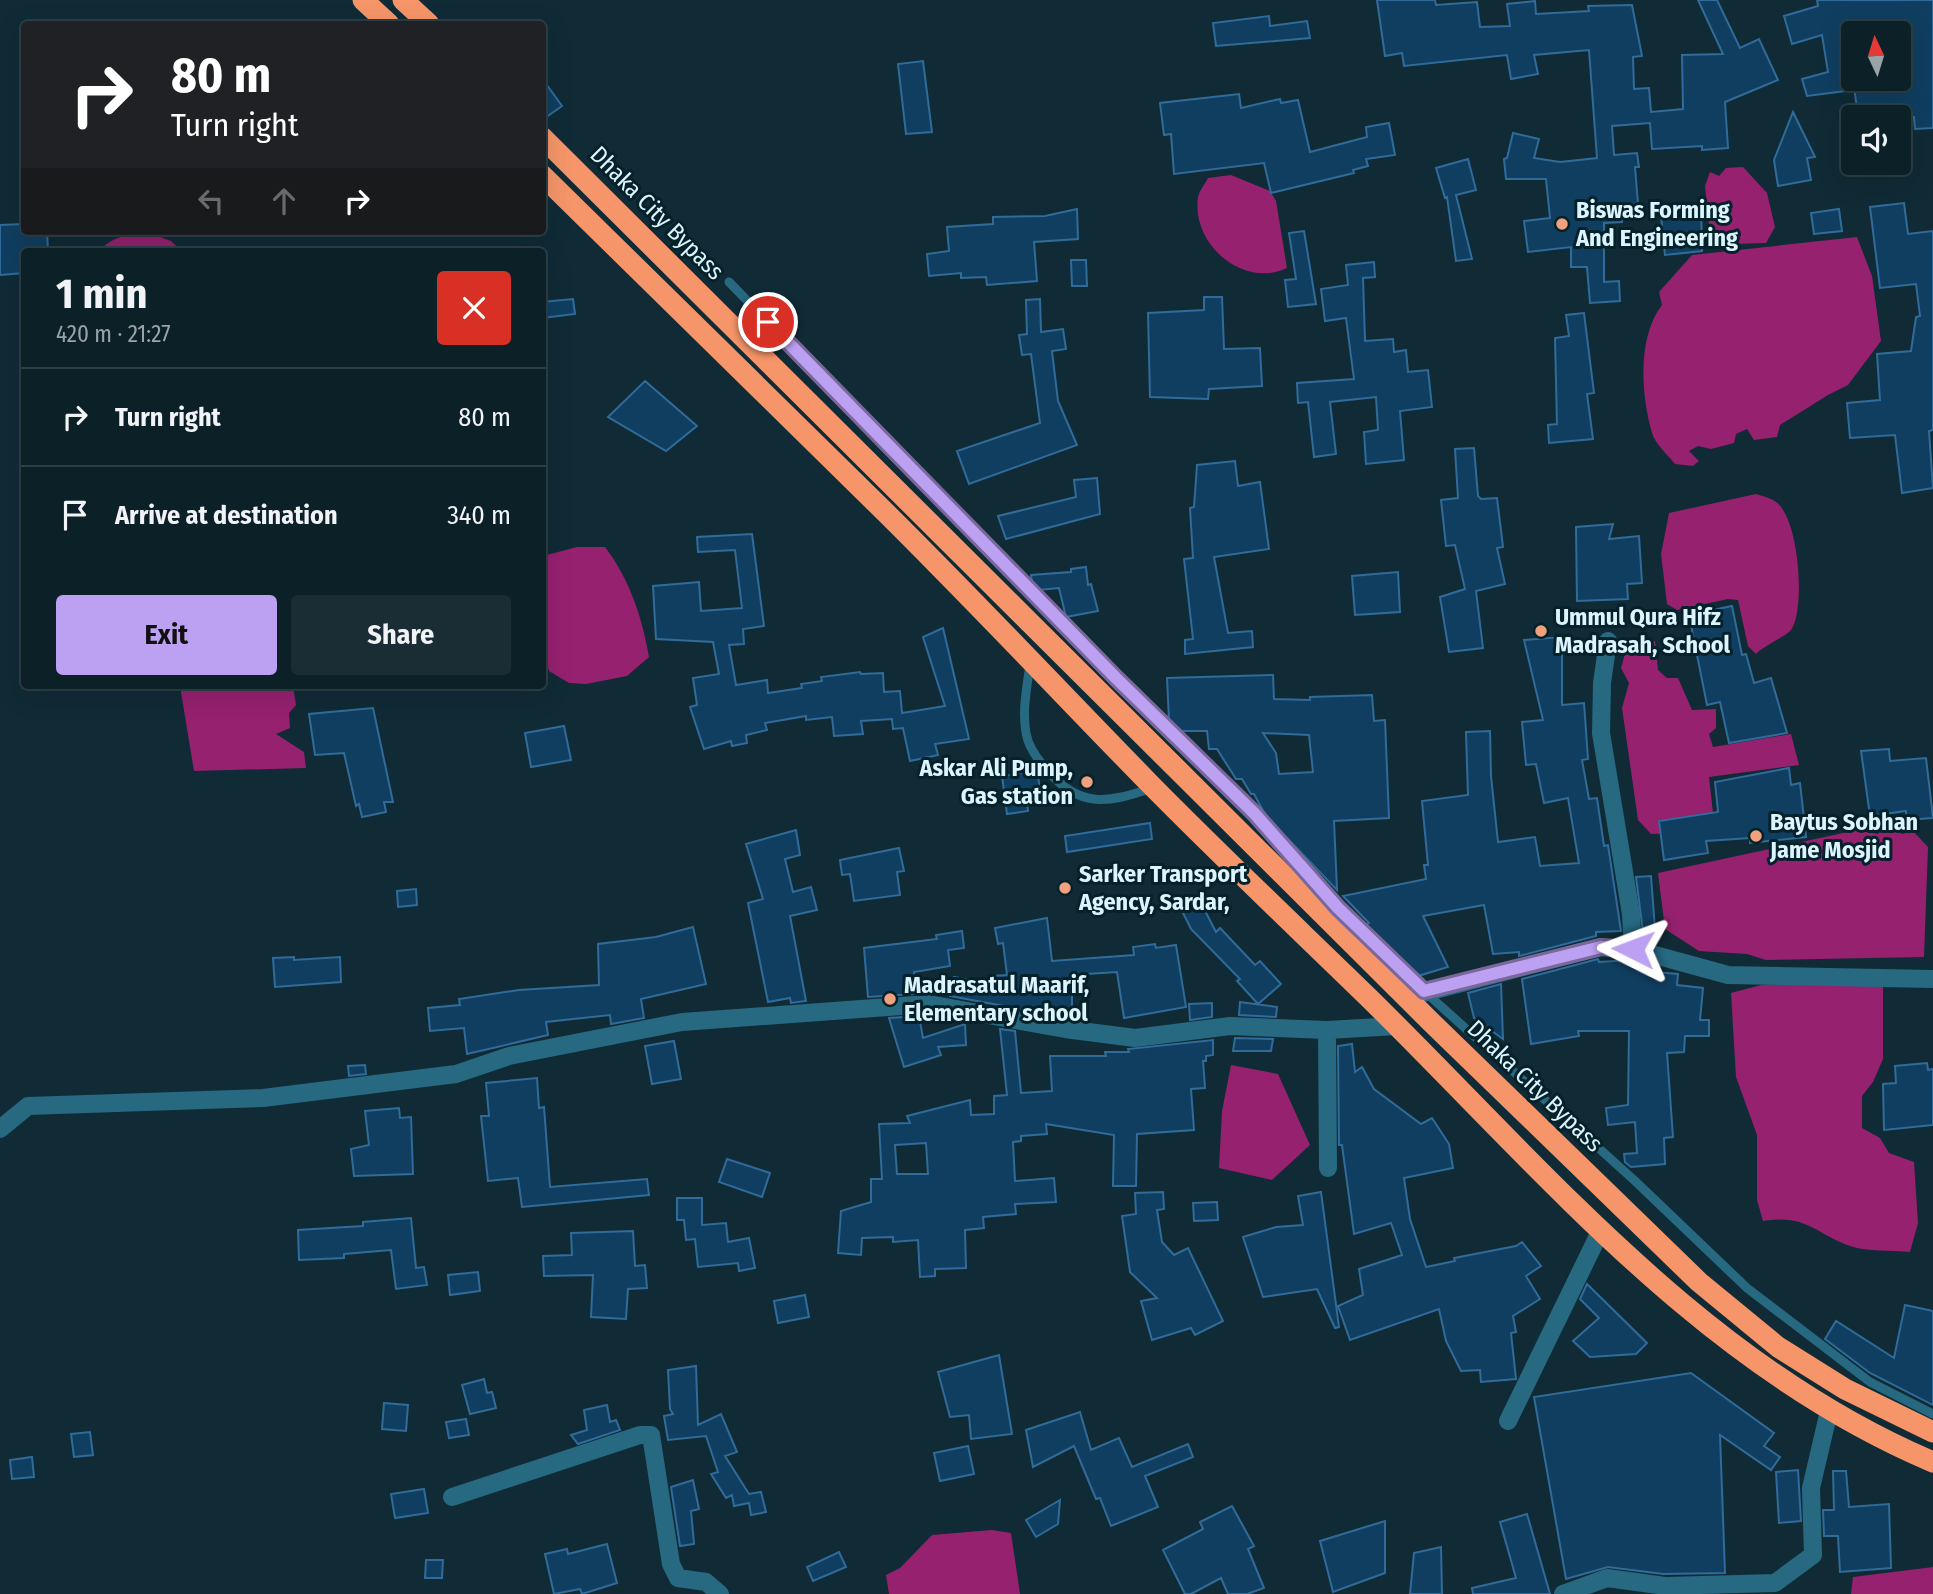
<!DOCTYPE html>
<html lang="en">
<head>
<meta charset="utf-8">
<style>
  :root { --surface:#0c2028; --page:#1a2d34; --text:#f1f3f6; --muted:#9aa3a8; --line:#2c3e45; --accent:#bca0f2 }
  body { margin:0; font-family:"Fira Sans Condensed",sans-serif; background:var(--page); color:var(--text); height:100vh; display:flex; flex-direction:column; font-size:26px; white-space:nowrap }
  * { box-sizing:border-box; margin:0 }
  p { font-size:23px; color:var(--muted) }
  .icon { flex:none; width:38px; height:38px; fill:none; stroke:currentColor; stroke-width:2; stroke-linecap:round; stroke-linejoin:round }
  .map { position:relative; flex:1; overflow:hidden }
  .drawer { position:absolute; left:21px; top:248px; width:525px; height:441px; display:flex; flex-direction:column; background:var(--surface); border-radius:7px; box-shadow:0 7px 28px #0002,0 0 0 2px var(--line) }
  .drawer>* { flex:none }
  .hud { position:absolute; left:21px; top:21px; width:525px; height:214px; border-radius:7px; box-shadow:0 7px 28px #0002,0 0 0 2px var(--line); background:#202124; color:#fff; overflow:hidden }
  .needle { width:46px; rotate:356deg }
  .fabs { position:absolute; left:1841px; top:21px; display:grid; gap:14px }
  .fabs a { display:grid; place-items:center; width:70px; height:70px; border-radius:7px; background:var(--surface); box-shadow:0 7px 28px #0002,0 0 0 2px var(--line); font-size:35px }
  .pin { position:absolute; display:grid; place-items:center; width:60px; height:60px; color:#fff; margin:-30px; border:4px solid #fff; border-radius:50%; box-shadow:0 2px 7px #0007 }
  .me { position:absolute; width:77px; margin:-38px; rotate:273deg; stroke-linejoin:round; filter:drop-shadow(0 0 5px #0008) }
  .turn { display:flex; align-items:center; gap:24px; height:147px; padding:0 35px; font-size:32px }
  .turn .icon { width:91px; height:91px; stroke-width:2.5 }
  .turn b { display:block; font-size:49px; line-height:60px }
  .lanes { display:flex; align-items:center; height:66px; padding:0 35px; background:#0003; justify-content:center; gap:35px; direction:ltr }
  .lanes .off { opacity:.35 }
  .round { display:grid; place-items:center; flex:none; width:74px; height:74px; border-radius:7px; background:var(--page) }
  .headline { display:flex; align-items:center; justify-content:space-between; height:119px; padding:0 35px }
  h1 { font-size:42px; font-weight:700; line-height:52px }
  .button { display:flex; gap:14px; margin-top:auto; padding:14px 35px }
  .button a { flex:1; height:80px; border-radius:7px; background:var(--accent); color:#111; font-size:28px; font-weight:700; line-height:80px; text-align:center }
  .button a+a { background:var(--page); color:var(--text) }
  ul { padding:0; list-style:none }
  li { display:flex; align-items:center; gap:21px; height:98px; padding:0 35px; border-top:2px solid var(--line) }
  li div { flex:1 }
  li b { display:block; font-size:26px }
  li em { font-style:normal }
  .map>svg:first-child { display:block }
  .water { fill:#95216f }
  .building { fill:#103e60; stroke:#306b99; stroke-width:2; fill-rule:evenodd }
  .lines { fill:none; stroke-linecap:round; stroke-linejoin:round }
  .lane { stroke:#266981; stroke-width:9 }
  .street { stroke:#266981; stroke-width:18 }
  .highway { stroke:#f59569; stroke-width:21 }
  .route-casing { stroke:#7a689d; stroke-width:18 }
  .route { stroke:#bca0f2; stroke-width:12 }
  .poi-dot { fill:#f1a17d; stroke:#05222b; stroke-width:2.5 }
  .labels { text-anchor:middle; dominant-baseline:central; stroke-width:6; stroke-linejoin:round; paint-order:stroke }
  .poi-label { font-size:24px; font-weight:bold; fill:#dcf4fe; stroke:#05222b; text-anchor:start }
  .street-label { font-size:24px; fill:#dcf4fe; stroke:#05222b }
</style>
</head>
<body>
<div class="map">
<svg width="1933" height="1594" viewBox="0 0 1933 1594">
  <rect width="100%" height="100%" fill="#102b36"/>
  <path class="water" d="M1743,167L1767,193L1775,227L1766,243L1732,244L1721,232L1710,235L1705,186L1710,172L1719,176L1726,168Z
    M1231,175L1270,191L1276,201L1287,268C1243,289 1191,244 1198,197C1199,191 1205,184 1208,178Z
    M149,233L171,241L183,252H98C112,236 129,234 149,233Z
    M1857,237L1872,276L1881,341L1848,385L1828,395L1780,425L1777,437L1754,440L1747,429L1736,434L1734,443L1711,449L1698,446L1689,451L1699,461L1693,466L1675,464C1668,455 1655,444 1652,433C1641,395 1637,337 1662,305L1659,292L1692,255Z
    M1756,494C1762,496 1771,498 1776,502C1799,518 1806,609 1791,630C1785,637 1765,645 1756,654L1748,646L1738,600L1728,599L1677,610L1667,604L1661,554L1669,513Z
    M577,547H605C630,580 642,617 649,657L627,676L586,684L569,683L549,671L543,648V556Z
    M1655,641L1658,670L1667,678H1678L1692,710L1716,709V728L1709,734L1713,747L1791,734L1799,765L1709,777L1714,822L1680,833L1651,834L1638,820L1622,708L1629,683L1621,668L1628,643Z
    M180,686H293L296,705L289,713L290,728L276,734L304,752L306,768L194,771Z
    M1887,825L1902,834L1913,831L1928,847L1924,957L1766,960L1747,954L1699,951L1665,929L1658,873L1857,830L1878,834Z
    M1819,983L1883,986V1059L1873,1082L1862,1096V1128L1880,1138L1889,1153L1914,1162L1918,1223L1910,1252C1892,1250 1867,1252 1850,1246C1814,1233 1807,1214 1763,1221L1757,1200V1135L1736,1077L1731,993L1761,985Z
    M1231,1065L1278,1074L1310,1145L1272,1180L1219,1168L1222,1111Z
    M992,1530L1011,1533L1020,1594H889L886,1575L900,1568L932,1535Z
    M1933,1567V1594H1851L1853,1577Z"/>
  <path class="building" d="M1377,0H1435L1436,5L1477,2L1480,27L1510,26L1507,4L1535,1L1536,14L1589,11L1588,6L1632,5L1642,56L1633,57L1634,89L1649,88L1651,112L1683,109L1682,55L1723,54L1698,0H1717L1740,48L1759,39L1778,80L1725,102L1728,148L1702,150V146L1652,149L1650,123L1612,126L1614,155L1637,153L1639,167H1635L1638,204L1621,205L1622,222L1604,223V282L1619,281L1620,301L1590,303L1587,267H1571V247L1528,252L1524,221L1550,218L1546,179H1506L1504,159L1507,158L1513,133L1539,139L1534,158L1560,162L1597,158L1589,50L1534,55L1538,74L1511,79L1507,55L1404,66L1402,53L1385,56Z
    M1817,0H1933V128L1915,129L1914,117H1858L1853,79V90L1807,96L1802,79L1828,72L1822,35L1792,44L1784,16L1818,6ZM1853,33H1899V79H1853Z
    M1269,16L1270,26L1307,21L1310,38L1216,46L1213,23Z
    M923,61L932,132L906,134L898,64Z
    M542,78L562,106L542,120Z
    M1239,94L1241,108L1280,99L1281,103L1298,100L1310,152L1367,137L1366,127L1389,123L1395,155L1366,159L1368,166L1353,170L1354,173L1271,193L1264,163L1174,174L1171,134L1164,135L1160,103Z
    M1793,112L1815,157L1807,158L1811,180L1778,186L1774,160Z
    M1468,159L1476,190L1456,195L1472,259L1456,261L1447,197L1445,198L1436,168Z
    M1904,203L1908,234L1933,231V430L1929,431L1933,488L1902,493L1895,435L1850,438L1847,403L1880,400L1877,354L1911,351L1916,317L1920,316L1916,284L1880,288L1870,207Z
    M1701,204L1702,251L1665,255L1660,207Z
    M1077,209L1078,239L1034,242L1037,281L987,285L986,277L961,278V273L929,276L927,254L949,251L947,227L993,224V217L1045,216Z
    M1839,209L1842,231L1814,234L1811,213Z
    M24,224V231H47L48,252H24V273L0,275V225Z
    M1304,231L1316,304L1288,307L1285,280L1296,279L1289,233Z
    M1071,260H1086L1087,286H1072Z
    M1374,262L1375,277L1363,278L1365,341L1393,339L1394,352L1406,350L1408,372L1428,370L1432,407L1400,411L1404,460L1366,464L1364,432L1378,430L1376,397L1330,402L1336,454L1314,457L1308,402L1298,403L1297,383L1354,379L1346,318L1325,321L1321,289L1348,285L1346,265Z
    M1204,297H1222L1224,349L1260,348L1262,386L1209,389L1208,399L1150,397L1148,313L1204,310Z
    M573,299L575,314L542,318V302Z
    M1040,299L1041,332L1063,329L1066,349L1052,351L1058,401L1077,445L969,484L957,451L1040,423L1031,354L1022,355L1019,335L1027,334L1026,300Z
    M1584,313L1594,393L1587,394L1593,439L1549,443L1548,425L1557,424L1555,338L1569,336L1566,315Z
    M645,381L697,426L666,451L608,417Z
    M1474,448L1478,496L1481,499L1497,498L1503,547L1497,548L1505,584L1476,591L1483,648L1449,652L1440,597L1465,589L1455,545L1446,546L1441,500L1458,498L1455,449Z
    M1235,461L1238,486L1260,482L1269,549L1214,557L1228,633L1252,631L1253,647L1185,654V640L1193,639L1184,559L1193,558L1190,508L1194,507L1197,465Z
    M1097,478L1100,514L1006,539L998,516L1076,497L1074,480Z
    M1613,524L1609,539L1639,536L1642,583L1627,584L1628,599L1577,601L1576,527Z
    M752,534L764,626L743,629L744,644L729,645L736,685L767,680L768,693L802,688L801,684L822,681L821,677L860,672L861,674L883,673L884,692L900,691L902,713L945,706L923,637L943,628L969,739L935,744L938,755L910,761L903,728L893,729L892,719L861,721L863,734L834,736L832,717L806,720V716L765,723L767,730L746,735L747,743L732,746L731,741L704,749L690,707L697,705L693,678L719,674L713,642L656,639L653,586L699,582L701,611L742,608L735,550L698,552L697,537Z
    M1086,567L1088,585L1091,584L1098,611L1066,617L1059,588L1039,590L1032,582L1031,575L1071,572V569Z
    M1398,572L1400,612L1355,615L1352,576Z
    M1732,606L1742,655L1746,654L1754,683L1771,678L1787,733L1729,743L1720,702L1707,705L1689,615Z
    M1562,637V705L1584,703L1588,759L1582,760L1589,799L1597,798L1604,846L1608,845L1621,931L1596,932V936L1519,956V952L1493,954L1484,905L1423,916L1448,967L1418,976L1365,925L1369,923L1343,896L1426,879L1424,865H1428L1422,801L1468,795L1466,732L1490,731L1491,776L1498,842L1535,837L1540,866L1579,863L1568,798L1544,803L1536,764L1526,765L1522,722L1543,720L1524,640Z
    M1273,675L1274,699L1310,700V697L1372,695L1374,721L1385,720L1389,818L1334,821L1337,890L1266,816L1254,794H1251L1242,779H1236L1217,749H1209L1207,731H1181L1169,720L1167,678ZM1263,733L1309,735L1313,772L1279,774L1276,753Z
    M373,708L393,802H384L386,812L362,817L359,804L356,806L344,753L315,755L309,714Z
    M564,726L571,760L531,767L525,733Z
    M1889,749L1890,761L1926,758L1933,818L1906,820V811L1870,816L1861,751Z
    M1789,768L1791,785L1800,783L1806,837L1750,843V838L1706,841L1708,853L1664,860L1659,821L1718,812L1715,782Z
    M1037,771L1041,794L1026,796L1028,811L1007,814L1002,776Z
    M1150,823L1152,839L1067,852L1065,836Z
    M796,830L800,855L785,859L793,892L811,887L817,910L790,916L806,1001L791,1003L790,998L768,1002L748,903L763,899L746,844Z
    M899,848L904,871L897,872L900,895L854,901L850,874L842,875L840,860Z
    M1651,876L1656,943L1644,940L1636,877Z
    M416,889L417,905L398,907L397,891Z
    M1199,899L1216,932L1220,928L1255,965L1260,961L1281,984L1258,1004L1237,981L1240,979L1191,929L1181,909Z
    M1047,918L1052,961L1134,955L1133,947L1155,944L1156,948L1176,945L1186,1007L1124,1018L1117,972L1072,975V1018L1050,1015V1007L1020,1009L950,996L954,977L992,984V976L1007,975L1003,943L998,944L995,928Z
    M693,927L706,984L641,999L644,1018L611,1024L610,1015L546,1022L548,1035L467,1054L464,1028L430,1031L428,1008L460,1005L459,999L519,990L599,985L598,944L656,937Z
    M962,931L964,948L948,950L950,966L914,972V994L868,997L864,948L937,939L936,935Z
    M294,957V960L340,957L341,982L275,987L273,958Z
    M1598,959L1599,962L1631,960L1647,965L1642,971L1678,974L1677,985L1703,988L1700,1020H1709V1036H1685L1684,1052L1667,1053L1673,1137L1664,1138L1665,1164L1631,1167L1625,1162L1624,1154L1637,1153L1635,1122L1608,1125L1606,1108L1628,1105L1629,1031H1578L1579,1036L1531,1044L1522,979Z
    M1501,984L1503,1039L1474,1018L1468,993Z
    M1240,1002L1277,1007L1276,1017L1239,1015Z
    M1212,1003V1017L1190,1020L1189,1004Z
    M919,1016L923,1038L965,1024L966,1045L938,1047L941,1055L904,1067L889,1018Z
    M1000,1029L1015,1031L1021,1093L1052,1091L1050,1056H1106L1105,1052H1129L1128,1049L1213,1040V1055L1206,1056V1061H1203L1205,1088L1191,1089L1194,1130L1137,1134L1136,1186H1113L1114,1135L1046,1124L1047,1134L1021,1136V1141L1013,1142L1015,1181L1054,1178L1056,1202L1015,1204L1016,1214L983,1217L984,1228L965,1230L966,1268L935,1269V1276L920,1277L918,1240L893,1242V1237L862,1238L861,1255L838,1253L841,1211L871,1202V1179H882L879,1124L910,1123L907,1116L970,1100L971,1115L994,1114V1096L1007,1095ZM926,1143L928,1174H897L895,1145Z
    M1235,1038L1273,1039L1271,1051H1233Z
    M674,1041L681,1079L652,1084L645,1046Z
    M1352,1044L1355,1072L1362,1067L1374,1089L1421,1124L1432,1118L1449,1144L1453,1168L1404,1178L1410,1219L1426,1267L1455,1261L1454,1258L1516,1246L1522,1242L1541,1266L1526,1276L1540,1299L1513,1316L1516,1332L1511,1333L1516,1379L1481,1382L1480,1370L1461,1371L1446,1341L1439,1309L1350,1340L1338,1306L1363,1295L1359,1269L1402,1255L1391,1223L1354,1234L1342,1145H1339L1338,1046Z
    M1927,1063L1928,1070L1933,1069V1125L1884,1130L1883,1084L1896,1083L1895,1066Z
    M365,1065L366,1074L349,1076L348,1066Z
    M537,1078L539,1108L544,1107L550,1187L647,1179L649,1195L522,1207L518,1178L488,1181L481,1116H489L486,1083Z
    M399,1108L400,1118L411,1117L413,1174L354,1176L351,1149L369,1145L365,1111Z
    M727,1159L770,1173L762,1197L719,1182Z
    M1163,1192L1164,1209L1157,1210L1162,1242L1174,1255L1188,1248L1223,1321L1195,1335L1191,1328L1152,1340L1141,1301L1157,1298L1130,1272L1122,1216L1136,1214L1135,1193Z
    M1321,1192L1339,1327L1335,1328L1317,1289L1263,1297L1243,1237L1276,1227L1303,1225L1298,1196Z
    M677,1198H702V1225L726,1223L728,1242L749,1238L755,1268L739,1271L738,1263L698,1267L695,1239L686,1240L684,1220H677Z
    M1217,1202L1218,1220L1194,1221L1193,1203Z
    M411,1218L416,1268L424,1267L427,1285L396,1289L391,1250L344,1254V1258L299,1260L298,1230L363,1226V1222Z
    M633,1231L635,1266L645,1265L647,1288L628,1289L626,1319L591,1317L593,1275L544,1276L543,1256L572,1255L571,1233Z
    M478,1272L480,1291L450,1295L448,1275Z
    M1587,1284L1647,1343L1636,1354L1590,1357L1573,1341L1599,1318L1580,1299Z
    M805,1295L809,1317L778,1323L774,1301Z
    M1905,1305L1933,1311V1405L1870,1373L1825,1339L1836,1321L1894,1358Z
    M999,1355L1012,1434L971,1439L969,1415L950,1417L938,1372Z
    M696,1366L698,1425L721,1414L737,1452L725,1456L749,1494L761,1492L766,1512L751,1515L749,1503L734,1506L732,1495L726,1498L711,1474L718,1472L706,1436L668,1440L664,1416L673,1414L670,1409L668,1370Z
    M1691,1373L1774,1433L1764,1446L1780,1457L1771,1470L1720,1435L1725,1573L1663,1574L1608,1567L1566,1579L1534,1397Z
    M484,1379L487,1393L492,1392L496,1408L470,1414L462,1385Z
    M384,1403L408,1405L406,1431L382,1429Z
    M607,1405L610,1422L616,1420L620,1430L578,1444L571,1435L587,1430L584,1410Z
    M1080,1412L1091,1450L1119,1438L1132,1467L1188,1444L1193,1457L1145,1476L1158,1507L1111,1526L1100,1498L1096,1499L1074,1446L1033,1467L1026,1430Z
    M466,1419L469,1435L449,1438L446,1422Z
    M90,1432L93,1455L74,1457L71,1434Z
    M968,1446L974,1474L940,1481L934,1453Z
    M32,1457L34,1477L12,1479L10,1460Z
    M1798,1470L1801,1521L1779,1523L1776,1472Z
    M1833,1471H1846L1849,1507L1889,1504L1891,1568L1840,1572L1838,1536H1824L1823,1510H1834Z
    M693,1480L699,1509L691,1511L694,1544L680,1546L671,1487Z
    M424,1489L428,1513L395,1518L391,1494Z
    M1060,1500L1058,1524L1036,1537L1026,1520Z
    M1232,1506L1254,1546L1248,1549L1264,1588L1247,1594H1228L1221,1578L1191,1594H1185L1163,1550L1203,1529L1200,1522Z
    M1527,1514L1550,1594H1473L1472,1588L1516,1578L1500,1522Z
    M1385,1521V1573L1333,1592L1320,1541Z
    M607,1544L617,1583L582,1594L580,1589L554,1594L545,1554L567,1549L568,1554Z
    M1441,1547L1442,1594H1410L1414,1553Z
    M839,1552L846,1567L813,1581L807,1567Z
    M426,1560H443L442,1578H425Z"/>
  <g class="lines">
    <path class="lane" d="M729,282L1116,678L1254,813L1338,908L1424,991L1634,1180L1747,1288L1870,1382L1933,1414
      M1030,664C1027,687 1022,710 1026,733C1028,746 1038,760 1047,770C1080,809 1108,803 1152,788"/>
    <path class="street" d="M1608,641L1602,683L1601,733L1631,914L1633,949
      M1408,997L1600,947L1633,949L1728,975L1933,979
      M1327,1030L1328,1168
      M0,1129L28,1106L263,1098L456,1074L509,1056L682,1022L929,1004L1065,1029L1135,1038L1230,1026L1327,1030L1397,1026
      M1508,1421L1600,1232
      M452,1497L640,1435H651L671,1564L678,1578L706,1582L720,1594
      M1563,1594L1607,1578L1665,1586L1775,1583L1813,1555L1811,1488L1829,1411"/>
    <path class="highway" d="M363,0L389,24
      M403,0L429,24
      M542,137L1431,1022L1699,1282L1778,1347L1845,1389L1933,1432
      M542,175C656,287 770,398 883,510C974,600 1061,693 1150,784C1222,857 1296,927 1369,998C1543,1169 1703,1365 1933,1462"/>
  </g>
  <g class="lines">
    <g class="route-casing">
      <path id="route" d="M768,322L1116,678L1254,813L1338,908L1424,991L1601,947L1633,949"/>
    </g>
    <use href="#route" class="route"/>
  </g>
  <g class="poi-dot">
    <circle cx="1562" cy="224" r="7"/>
    <circle cx="1541" cy="631" r="7"/>
    <circle cx="1087" cy="782" r="7"/>
    <circle cx="1756" cy="836" r="7"/>
    <circle cx="1065" cy="888" r="7"/>
    <circle cx="890" cy="999" r="7"/>
  </g>
  <g class="labels">
    <g class="poi-label">
      <text x="1576" y="210">Biswas Forming<tspan x="1576" dy="28">And Engineering</tspan></text>
      <text x="1555" y="617">Ummul Qura Hifz<tspan x="1555" dy="28">Madrasah, School</tspan></text>
      <text x="1073" y="768" text-anchor="end">Askar Ali Pump,<tspan x="1073" dy="28">Gas station</tspan></text>
      <text x="1770" y="822">Baytus Sobhan<tspan x="1770" dy="28">Jame Mosjid</tspan></text>
      <text x="1079" y="874">Sarker Transport<tspan x="1079" dy="28">Agency, Sardar,</tspan></text>
      <text x="904" y="985">Madrasatul Maarif,<tspan x="904" dy="28">Elementary school</tspan></text>
    </g>
    <g class="street-label">
      <text transform="translate(657 213) rotate(45)">Dhaka City Bypass</text>
      <text transform="translate(1535 1086) rotate(44)">Dhaka City Bypass</text>
    </g>
  </g>
</svg>
<div class="fabs">
<a><svg class="needle" viewBox="-14 -14 28 28"><path d="M0-13l5 13h-10z" fill="#e53935"/><path d="M0 13l5-13h-10z" fill="#9aa3a8"/></svg></a>
<a><svg class="icon" aria-label="sound" viewBox="0 0 24 24"><path d="M4 9h4l5-4v14l-5-4H4zM17 9q2 3 0 6"/></svg></a>
</div>
<div class="pin" style="left:768px;top:322px;background:#d93025"><svg class="icon" aria-label="arrive" viewBox="0 0 24 24"><path d="M6 21V4h12l-3 4 3 4H6"/></svg></div>
<svg class="me" style="left:1633px;top:949px" viewBox="-20 -20 40 40"><path d="M0-17L14 15 0 8-14 15z" fill="#bca0f2" stroke="#fff" stroke-width="4"/></svg>
<div class="hud">
<div class="turn"><svg class="icon" aria-label="right" viewBox="0 0 24 24"><path d="M7 20v-9h11M14 6l5 5-5 5"/></svg><div><b>80 m</b>Turn right</div></div>
<div class="lanes"><svg class="icon off" aria-label="left" viewBox="0 0 24 24"><path d="M17 20v-9H6M10 6l-5 5 5 5"/></svg><svg class="icon off" aria-label="ahead" viewBox="0 0 24 24"><path d="M12 20V5M6 11l6-6 6 6"/></svg><svg class="icon" aria-label="right" viewBox="0 0 24 24"><path d="M7 20v-9h11M14 6l5 5-5 5"/></svg></div>
</div>
<section class="drawer">
<div class="headline"><div><h1>1 min</h1><p>420 m · 21:27</p></div><a class="round" style="background:#d93025;color:#fff"><svg class="icon" aria-label="close" viewBox="0 0 24 24"><path d="M6 6l12 12M18 6L6 18"/></svg></a></div>
<ul>
<li><svg class="icon" aria-label="right" viewBox="0 0 24 24"><path d="M7 20v-9h11M14 6l5 5-5 5"/></svg><div><b>Turn right</b></div><em>80 m</em></li>
<li><svg class="icon" aria-label="arrive" viewBox="0 0 24 24"><path d="M6 21V4h12l-3 4 3 4H6"/></svg><div><b>Arrive at destination</b></div><em>340 m</em></li>
</ul>
<div class="button"><a>Exit</a><a>Share</a></div>
</section>
</div>
</body>
</html>
